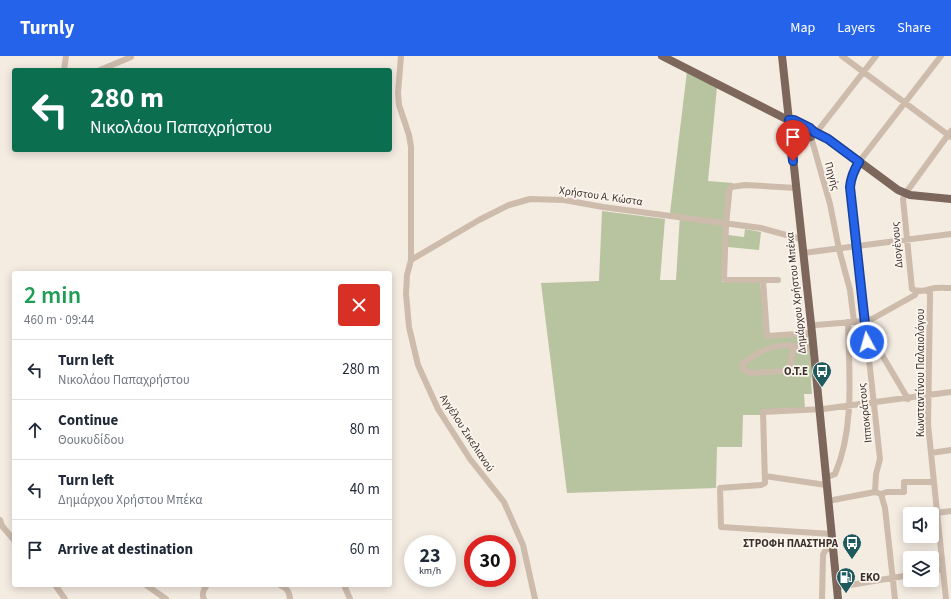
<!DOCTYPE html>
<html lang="en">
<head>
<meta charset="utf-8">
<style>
  :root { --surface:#fff; --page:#f6f6f7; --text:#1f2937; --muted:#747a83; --line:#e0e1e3; --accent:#2563eb }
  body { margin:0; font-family:"Source Sans 3",sans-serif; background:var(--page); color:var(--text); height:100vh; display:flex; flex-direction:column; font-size:15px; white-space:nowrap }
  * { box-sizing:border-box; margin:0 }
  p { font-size:13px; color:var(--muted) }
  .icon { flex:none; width:22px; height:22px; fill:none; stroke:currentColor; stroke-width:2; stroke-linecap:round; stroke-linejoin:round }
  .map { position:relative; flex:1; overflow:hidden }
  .side { position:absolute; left:12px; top:215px; width:380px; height:316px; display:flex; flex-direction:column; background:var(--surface); border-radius:4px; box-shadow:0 2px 10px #0003 }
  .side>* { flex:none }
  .hud { position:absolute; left:12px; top:12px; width:380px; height:84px; border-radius:4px; box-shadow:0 2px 10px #0003; background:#0b6e4f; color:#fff; overflow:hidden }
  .buttons { position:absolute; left:903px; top:451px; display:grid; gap:8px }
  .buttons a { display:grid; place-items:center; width:36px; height:36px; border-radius:4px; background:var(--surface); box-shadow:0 2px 10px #0003; font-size:20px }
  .speed { position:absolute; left:404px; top:479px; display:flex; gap:8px; font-size:20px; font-weight:700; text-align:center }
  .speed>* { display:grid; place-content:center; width:52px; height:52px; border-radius:50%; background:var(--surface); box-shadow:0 2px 10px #0003; line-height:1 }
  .speed small { font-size:10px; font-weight:400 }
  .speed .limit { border:6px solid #d22; background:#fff; color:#111 }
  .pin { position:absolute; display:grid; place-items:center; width:34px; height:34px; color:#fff; margin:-41px -17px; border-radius:50% 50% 50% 0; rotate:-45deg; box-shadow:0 0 4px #0007 }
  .pin .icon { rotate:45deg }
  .me { position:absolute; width:44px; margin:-22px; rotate:354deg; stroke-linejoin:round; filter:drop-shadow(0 0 3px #0008) }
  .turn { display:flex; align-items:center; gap:14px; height:84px; padding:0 12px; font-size:18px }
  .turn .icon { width:52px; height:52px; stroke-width:2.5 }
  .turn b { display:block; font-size:28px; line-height:34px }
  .round { display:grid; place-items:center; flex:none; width:42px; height:42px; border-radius:4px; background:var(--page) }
  .summary { display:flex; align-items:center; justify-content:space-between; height:68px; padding:0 12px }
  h1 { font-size:24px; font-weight:600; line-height:30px; color:#1e9e55 }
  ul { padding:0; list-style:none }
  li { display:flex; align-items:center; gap:12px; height:60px; padding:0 12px; border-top:1px solid var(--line) }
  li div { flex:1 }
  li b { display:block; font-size:15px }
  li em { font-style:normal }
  header { display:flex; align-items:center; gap:24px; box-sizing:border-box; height:56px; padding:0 20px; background:var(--accent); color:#fff }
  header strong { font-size:19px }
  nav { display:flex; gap:22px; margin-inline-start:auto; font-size:14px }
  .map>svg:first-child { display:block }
  .green { fill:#b8c4a0 }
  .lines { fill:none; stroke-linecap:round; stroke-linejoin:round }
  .minor { stroke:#cdbbac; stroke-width:6 }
  .major { stroke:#7d675c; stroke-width:8 }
  .route-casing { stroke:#184099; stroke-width:10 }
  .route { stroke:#2563eb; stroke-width:7 }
  .labels { text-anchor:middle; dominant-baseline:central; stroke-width:3.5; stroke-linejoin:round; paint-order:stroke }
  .street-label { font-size:11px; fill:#3b302b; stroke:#fbf5ee }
  .poi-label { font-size:11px; font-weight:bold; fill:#3b302b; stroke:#fbf5ee; text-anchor:end }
</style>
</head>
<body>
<header>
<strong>Turnly</strong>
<nav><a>Map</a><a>Layers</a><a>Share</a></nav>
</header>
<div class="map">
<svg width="951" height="543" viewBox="0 0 951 543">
  <rect width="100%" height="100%" fill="#f4ebe1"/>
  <path class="green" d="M687,15L717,31L708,125L733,127L728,179L744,181L745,173L761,176L759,194L728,191L722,226L760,225L766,282L808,279L812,318L811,325L812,338H804L805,352L761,359H743L742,391H717L716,432L567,437L541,227L599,225L602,155L665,163L660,224H676L680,159L670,157Z"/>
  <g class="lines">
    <path class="minor" d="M401,0L398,37L399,49L409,79L411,91V204L407,219L406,238L409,271L418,309L438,353L470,403L504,446L523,489L535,543
      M842,0L951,81
      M64,14L66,0
      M100,14L131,1V0
      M951,75L905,138L903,143L912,233C918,237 925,234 931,233C937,231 945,232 951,232
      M803,197L951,178
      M411,204L479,164L509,149L530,143L564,144L603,151L761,172L801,183
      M763,224L767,280L812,277
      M778,224H727L724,223L726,167L729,135L731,131L745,129L796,132
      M927,235L930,237V241L928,368L946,543
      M854,266L850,234L839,193L830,148L811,81L816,77L876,0
      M816,269L865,265L872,263L915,239L917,235
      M867,286L875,287L908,343
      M794,289L791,306L788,315L750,317L743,313V307C771,287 780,287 813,292
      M931,397L951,394
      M765,420L826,429
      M830,420L835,418C855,372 849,315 848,266
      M881,438L887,436H904V426H933
      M833,444L875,436
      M936,457L951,455
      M0,464L2,470L14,484
      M832,478L721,471L720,432L761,429L765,427L763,356L823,353L951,336
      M932,515L942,513
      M55,529L65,543
      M146,529L166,543
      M280,529C287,532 289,535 290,543
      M344,529L350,543
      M838,531L910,519
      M204,543C201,538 204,533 207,529
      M822,543L823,499C825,493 827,493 833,492
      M895,543L885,452L881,438L875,436L876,418L880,403L850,131L851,123L859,106L941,0"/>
    <path class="major" d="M662,0L792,66
      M782,0L812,277L838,543
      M789,64H794L801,67L829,83L898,134L910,139L951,143
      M796,89L802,84L811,81"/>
  </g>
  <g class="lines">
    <g class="route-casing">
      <path id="route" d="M793,105L789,64H794L810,72L814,76L828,83L859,106C854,114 851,121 850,131L867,286"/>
    </g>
    <use href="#route" class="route"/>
  </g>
  <defs>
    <g id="bus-pin" transform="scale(1)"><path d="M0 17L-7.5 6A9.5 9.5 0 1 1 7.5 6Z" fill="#1f5a5e" stroke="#fbf5ee"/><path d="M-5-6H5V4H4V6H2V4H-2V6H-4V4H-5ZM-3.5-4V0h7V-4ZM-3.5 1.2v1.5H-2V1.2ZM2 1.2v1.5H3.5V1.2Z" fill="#fff"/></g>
    <g id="fuel-pin" transform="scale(1)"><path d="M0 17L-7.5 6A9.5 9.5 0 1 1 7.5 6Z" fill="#1f5a5e" stroke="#fbf5ee"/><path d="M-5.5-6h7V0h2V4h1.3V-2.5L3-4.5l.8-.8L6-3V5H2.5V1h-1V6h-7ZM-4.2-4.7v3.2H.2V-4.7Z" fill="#fff"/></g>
  </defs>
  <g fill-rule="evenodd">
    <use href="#bus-pin" x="822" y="315"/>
    <use href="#bus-pin" x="852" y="487"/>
    <use href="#fuel-pin" x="846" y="521"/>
  </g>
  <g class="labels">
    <g class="street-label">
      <text transform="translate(832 120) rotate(74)">Πηγής</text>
      <text transform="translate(601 140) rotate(8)">Χρήστου Α. Κώστα</text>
      <text transform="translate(897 189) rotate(-95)">Διογένους</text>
      <text transform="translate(796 237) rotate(-96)">Δημάρχου Χρήστου Μπέκα</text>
      <text transform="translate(920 317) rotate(-90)">Κωνσταντίνου Παλαιολόγου</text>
      <text transform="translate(865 357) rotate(-96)">Ιπποκράτους</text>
      <text transform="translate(467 377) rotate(57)">Αγγέλου Σικελιανού</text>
    </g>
    <g class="poi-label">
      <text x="808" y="315">Ο.Τ.Ε</text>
      <text x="838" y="487">ΣΤΡΟΦΗ ΠΛΑΣΤΗΡΑ</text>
      <text x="860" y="521" text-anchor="start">ΕΚΟ</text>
    </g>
  </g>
</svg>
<div class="buttons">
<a><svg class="icon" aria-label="sound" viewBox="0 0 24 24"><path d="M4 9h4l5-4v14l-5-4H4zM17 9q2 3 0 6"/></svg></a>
<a><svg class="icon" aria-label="layers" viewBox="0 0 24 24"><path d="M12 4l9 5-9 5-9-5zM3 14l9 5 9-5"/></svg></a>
</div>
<div class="speed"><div>23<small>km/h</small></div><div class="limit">30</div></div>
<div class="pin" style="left:793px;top:105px;background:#d93025"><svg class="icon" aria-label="arrive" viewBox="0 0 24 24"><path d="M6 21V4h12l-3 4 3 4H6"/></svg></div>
<svg class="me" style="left:867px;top:286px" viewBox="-20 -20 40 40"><circle r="17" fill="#2563eb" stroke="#fff" stroke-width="3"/><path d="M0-11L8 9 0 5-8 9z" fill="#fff"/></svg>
<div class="hud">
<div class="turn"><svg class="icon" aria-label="left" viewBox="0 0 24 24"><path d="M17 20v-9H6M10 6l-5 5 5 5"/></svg><div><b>280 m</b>Νικολάου Παπαχρήστου</div></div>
</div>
<section class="side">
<div class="summary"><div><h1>2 min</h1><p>460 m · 09:44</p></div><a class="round" style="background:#d93025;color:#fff"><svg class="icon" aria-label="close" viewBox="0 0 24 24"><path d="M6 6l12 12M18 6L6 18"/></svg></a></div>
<ul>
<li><svg class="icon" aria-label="left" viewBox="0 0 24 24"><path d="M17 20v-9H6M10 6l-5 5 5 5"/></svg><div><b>Turn left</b><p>Νικολάου Παπαχρήστου</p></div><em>280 m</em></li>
<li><svg class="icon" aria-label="ahead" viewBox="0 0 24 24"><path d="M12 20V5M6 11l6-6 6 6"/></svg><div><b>Continue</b><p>Θουκυδίδου</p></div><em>80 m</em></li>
<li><svg class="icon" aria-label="left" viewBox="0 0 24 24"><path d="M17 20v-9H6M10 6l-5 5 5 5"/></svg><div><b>Turn left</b><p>Δημάρχου Χρήστου Μπέκα</p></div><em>40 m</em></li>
<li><svg class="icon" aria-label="arrive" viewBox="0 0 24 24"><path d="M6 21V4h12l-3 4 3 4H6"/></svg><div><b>Arrive at destination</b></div><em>60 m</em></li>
</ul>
</section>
</div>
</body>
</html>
